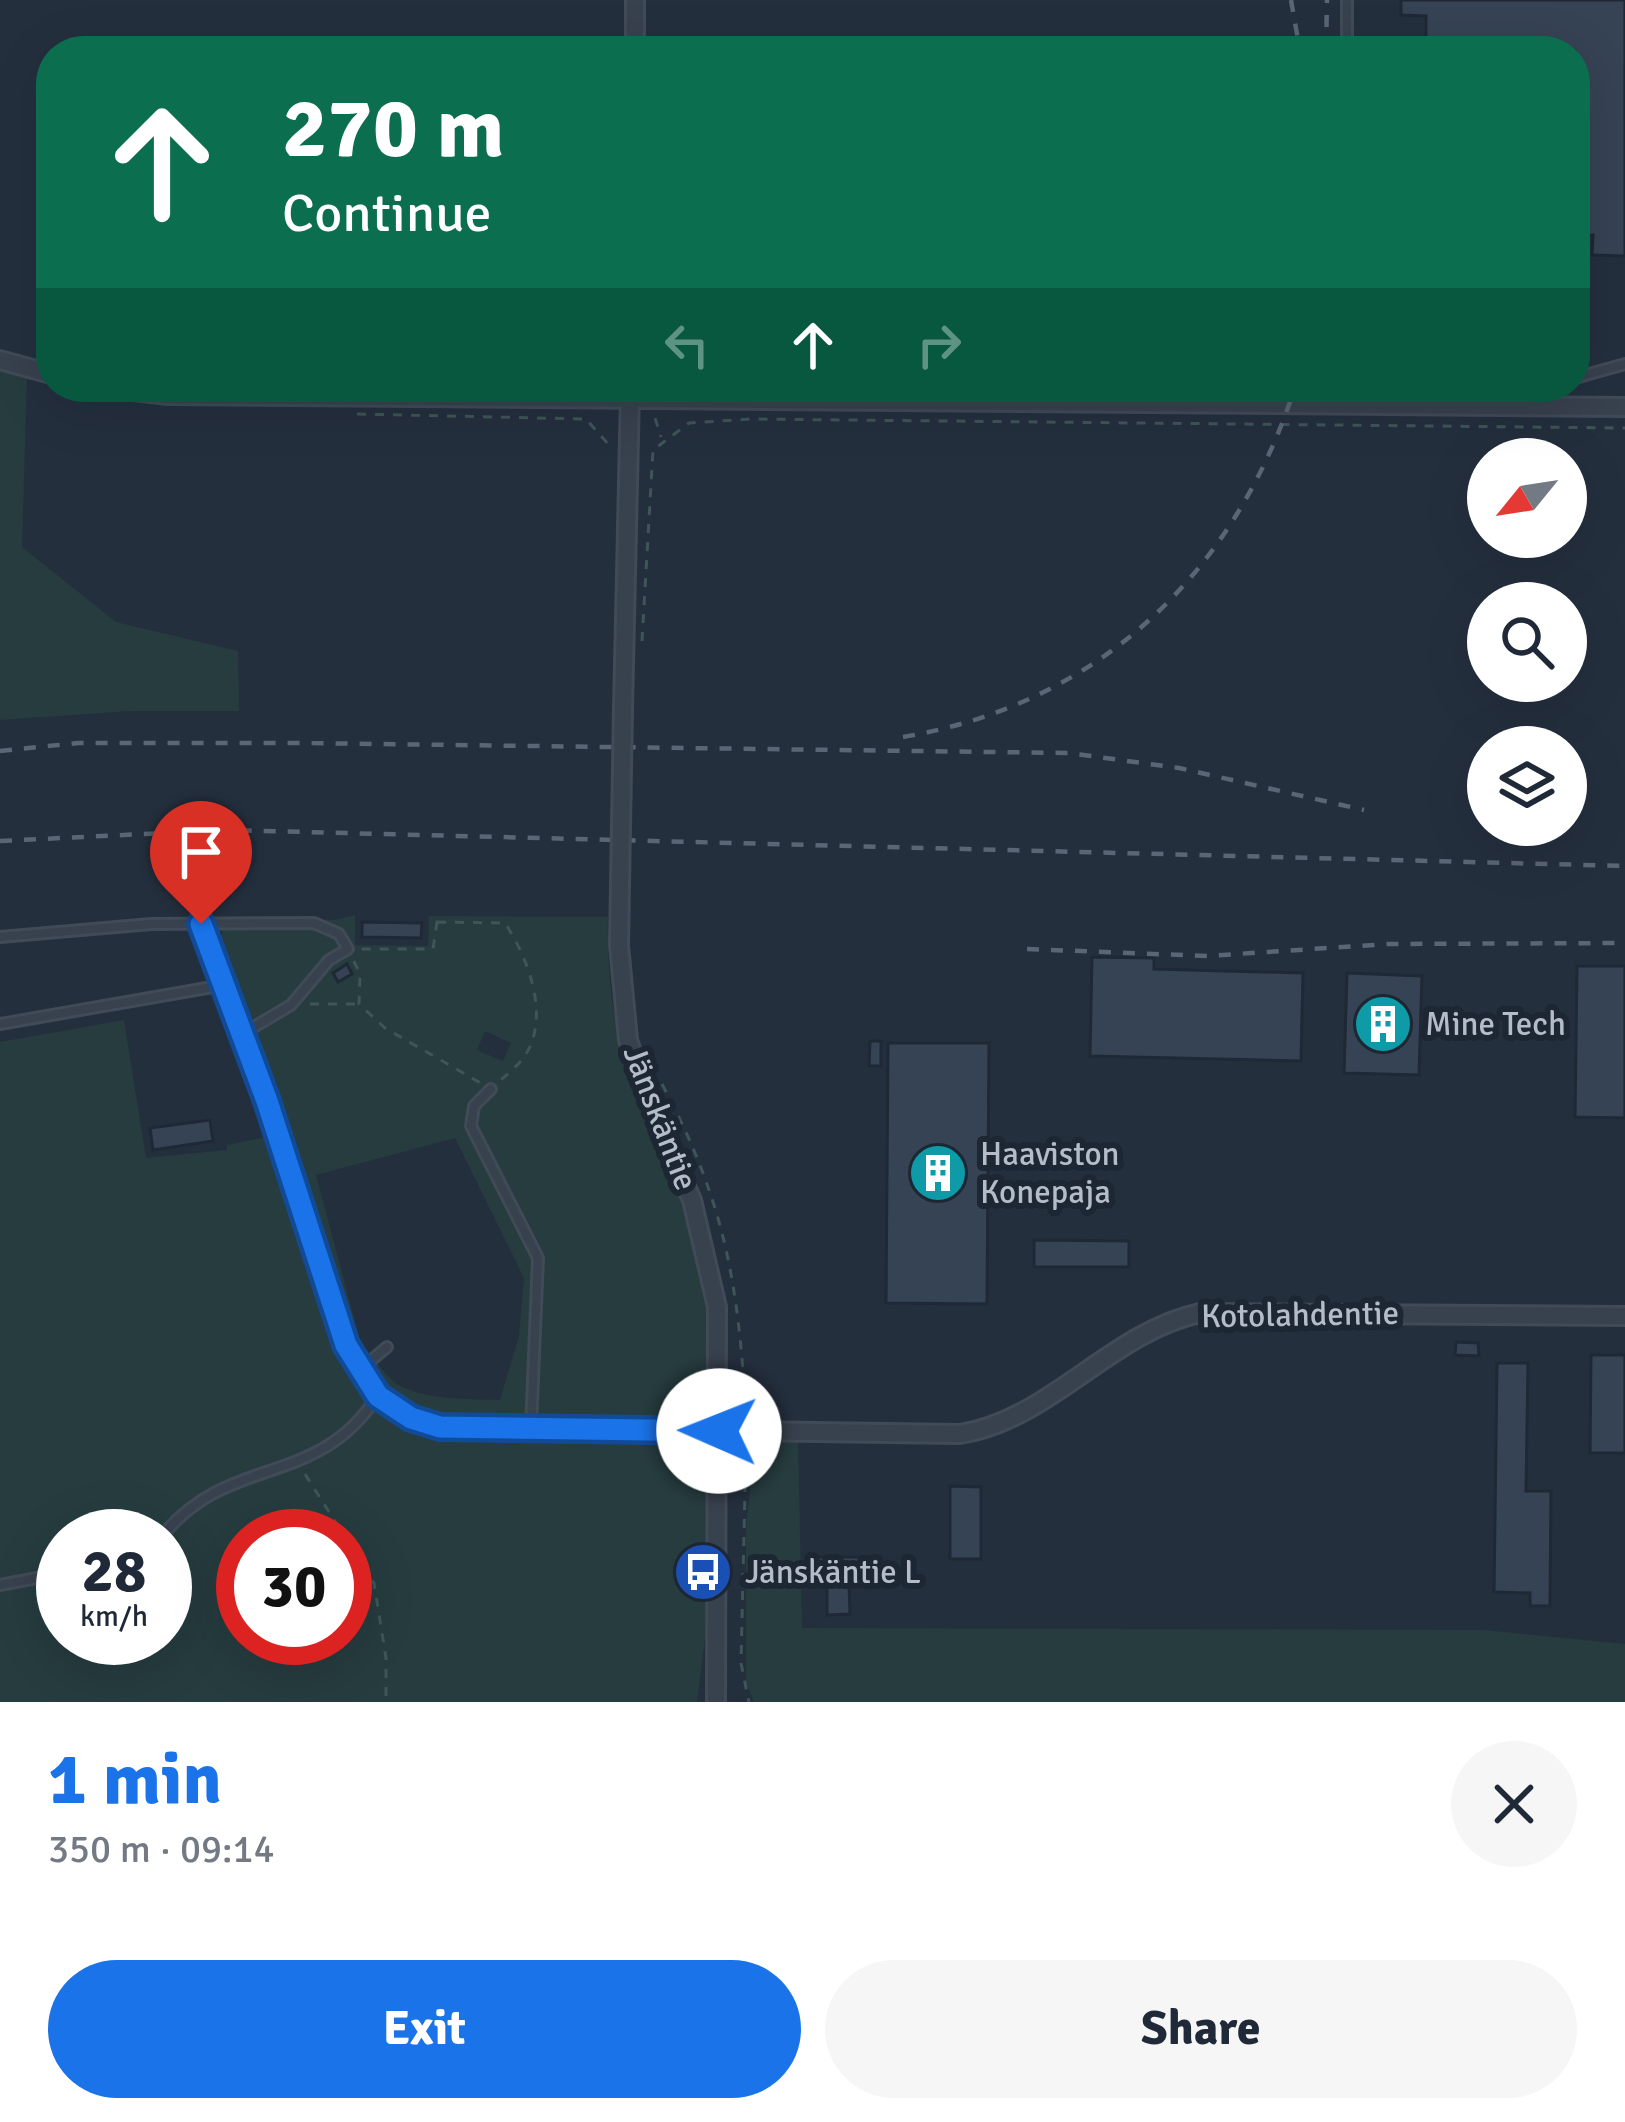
<!DOCTYPE html>
<html lang="en">
<head>
<meta charset="utf-8">
<style>
  :root { --surface:#fff; --page:#f6f6f7; --text:#1f2937; --muted:#747a83; --accent:#1a73e8 }
  body { margin:0; font-family:Signika,sans-serif; background:var(--page); color:var(--text); height:100vh; display:flex; flex-direction:column; font-size:45px; white-space:nowrap }
  * { box-sizing:border-box; margin:0 }
  p { font-size:39px; color:var(--muted) }
  .icon { flex:none; width:66px; height:66px; fill:none; stroke:currentColor; stroke-width:2; stroke-linecap:round; stroke-linejoin:round }
  .map { position:relative; height:1702px; overflow:hidden }
  .panel { display:flex; flex-direction:column; background:var(--surface); flex:1 }
  .panel>* { flex:none }
  .top-card { position:absolute; left:36px; top:36px; width:1554px; height:366px; border-radius:48px; box-shadow:0 12px 48px #0002; background:#0b6e4f; color:#fff; overflow:hidden }
  .needle { width:78px; rotate:240deg }
  .controls { position:absolute; left:1467px; top:438px; display:grid; gap:24px }
  .controls a { display:grid; place-items:center; width:120px; height:120px; border-radius:50%; background:var(--surface); box-shadow:0 12px 48px #0002; font-size:60px }
  .speed { position:absolute; left:36px; top:1509px; display:flex; gap:24px; font-size:60px; font-weight:700; text-align:center }
  .speed>* { display:grid; place-content:center; width:156px; height:156px; border-radius:50%; background:var(--surface); box-shadow:0 12px 48px #0002; line-height:1 }
  .speed small { font-size:30px; font-weight:400 }
  .speed .limit { border:18px solid #d22; background:#fff; color:#111 }
  .pin { position:absolute; display:grid; place-items:center; width:102px; height:102px; color:#fff; margin:-123px -51px; border-radius:50% 50% 50% 0; rotate:-45deg; box-shadow:0 0 12px #0007 }
  .pin .icon { rotate:45deg }
  .me { position:absolute; width:132px; margin:-66px; rotate:271deg; stroke-linejoin:round; filter:drop-shadow(0 0 9px #0008) }
  .turn { display:flex; align-items:center; gap:42px; height:252px; padding:0 48px; font-size:54px }
  .turn .icon { width:156px; height:156px; stroke-width:2.5 }
  .turn b { display:block; font-size:84px; line-height:102px }
  .lanes { display:flex; align-items:center; height:114px; padding:0 48px; background:#0003; justify-content:center; gap:60px; direction:ltr }
  .lanes .off { opacity:.35 }
  .round { display:grid; place-items:center; flex:none; width:126px; height:126px; border-radius:63px; background:var(--page) }
  .summary { display:flex; align-items:center; justify-content:space-between; height:204px; padding:0 48px }
  h1 { font-size:72px; font-weight:700; line-height:90px; color:var(--accent) }
  .button { display:flex; gap:24px; margin-top:auto; padding:24px 48px }
  .button a { flex:1; height:138px; border-radius:72px; background:var(--accent); color:#fff; font-size:48px; font-weight:700; line-height:138px; text-align:center }
  .button a+a { background:var(--page); color:var(--text) }
  .map>svg:first-child { display:block }
  .green { fill:#263c3f; fill-rule:evenodd }
  .building { fill:#364354; stroke:#1f2835; stroke-width:3 }
  .lines { fill:none; stroke-linecap:round; stroke-linejoin:round }
  .service-casing { stroke:#414a57; stroke-width:14 }
  .minor-casing { stroke:#414a57; stroke-width:22 }
  .path { stroke:#3f5557; stroke-width:3; stroke-dasharray:9 9; stroke-linecap:butt }
  .service { stroke:#38414e; stroke-width:8 }
  .minor { stroke:#38414e; stroke-width:16 }
  .rail { stroke:#5a6575; stroke-width:4.5; stroke-dasharray:12 12; stroke-linecap:butt }
  .minor-bridge-casing { stroke:#414a57; stroke-width:22; stroke-linecap:butt }
  .minor-bridge { stroke:#38414e; stroke-width:16 }
  .route-casing { stroke:#114b97; stroke-width:30 }
  .route { stroke:#1a73e8; stroke-width:21 }
  .labels { text-anchor:middle; dominant-baseline:central; stroke-width:12; stroke-linejoin:round; paint-order:stroke }
  .poi-label { font-size:33px; fill:#b4bcc9; stroke:#1d2633; text-anchor:start }
  .street-label { font-size:33px; fill:#b4bcc9; stroke:#1d2633 }
</style>
</head>
<body>
<div class="map">
<svg width="1625" height="1702" viewBox="0 0 1625 1702">
  <rect width="100%" height="100%" fill="#242f3e"/>
  <path class="green" d="M0,370L27,377L22,547L116,622L238,651L239,711H130L0,720Z
    M355,915V945L428,946L429,916L608,917C607,971 612,1022 628,1073C637,1103 651,1129 664,1158C699,1232 718,1319 707,1401L684,1420V1440L705,1456L709,1467V1606L697,1702H0V1042L124,1020L146,1158L227,1150V1145L285,1133L221,949L223,917L335,920ZM485,1031L511,1043L503,1061L477,1050ZM455,1138L524,1278L519,1336L500,1400C470,1399 409,1401 388,1376C379,1366 374,1357 362,1348L316,1175ZM63,1536H165V1638H63ZM243,1536H345V1638H243Z
    M755,1442H798L802,1628L1483,1630L1625,1644V1702H754L746,1682V1528Z"/>
  <path class="building" d="M1401,0H1625V256L1592,255L1593,235H1575V51H1426V16L1401,15Z
    M362,922L422,923L421,938L362,937Z
    M1092,957L1154,958V969L1303,973L1301,1061L1090,1056Z
    M347,964L352,974L338,982L333,973Z
    M1577,966H1625V1118L1575,1117Z
    M1347,973L1422,976L1419,1075L1344,1073Z
    M870,1041H881V1066H869Z
    M888,1043H989L987,1304L886,1303Z
    M210,1120L213,1141L153,1150L150,1128Z
    M1034,1240L1129,1241V1267H1034Z
    M1456,1342L1478,1343L1479,1356L1455,1355Z
    M1591,1355H1625V1453H1590Z
    M1497,1363H1528L1526,1491H1551L1550,1606H1530V1593L1494,1592Z
    M950,1486L981,1487V1559H950Z
    M814,1557H863V1584H849L850,1614L827,1615V1584H815Z"/>
  <g class="lines">
    <g class="service-casing">
      <path id="service" d="M1347,51V0
        M1575,378L1625,364
        M201,924L266,1099
        M0,937L151,924L314,923L339,934L348,949L329,960L291,1005L242,1034
        M0,1024L224,985
        M491,1089L474,1106L471,1126L538,1258L531,1428
        M361,1369L387,1347
        M162,1536C230,1453 316,1489 376,1398
        M0,1585L63,1573"/>
    </g>
    <g class="minor-casing">
      <path id="minor" d="M635,51V0
        M0,360L51,374
        M99,387L168,395L1625,407
        M623,709L630,392
        M619,945L628,1040L653,1114L692,1200L717,1307L716,1702
        M267,1101C289,1170 331,1344 376,1393C392,1411 418,1420 440,1427L960,1434C1050,1420 1111,1332 1200,1313L1625,1316"/>
    </g>
    <path class="path" d="M357,414L586,419L610,446
      M655,418L661,437
      M642,641L653,450L689,423L751,419L1625,428
      M437,922L505,923C528,958 550,1015 526,1054C518,1067 502,1078 491,1089L385,1028L359,1004L360,974L348,949H433Z
      M310,1004H359
      M662,1084C725,1202 738,1282 746,1414
      M746,1447L741,1663L749,1702
      M305,1474L374,1583L386,1658V1702"/>
    <use href="#service" class="service"/>
    <use href="#minor" class="minor"/>
    <path class="rail" d="M1291,0L1300,51
      M1326,51L1327,0
      M903,737C1099,704 1235,573 1295,387
      M0,751L78,743H302L1069,753L1179,768L1364,810
      M0,841L227,830L1625,866
      M1027,949L1207,956L1388,944L1625,943"/>
    <g class="minor-bridge-casing">
      <path id="minor-bridge" d="M619,945L623,709"/>
    </g>
    <use href="#minor-bridge" class="minor-bridge"/>
  </g>
  <g class="lines">
    <g class="route-casing">
      <path id="route" d="M201,924L267,1101L346,1345L378,1396L411,1418L440,1427L719,1431"/>
    </g>
    <use href="#route" class="route"/>
  </g>
  <defs>
    <g id="building-disc" transform="scale(3)"><circle r="9.5" fill="#0f9aa8" stroke="#1d2633"/><path d="M-4-6H4V6H1V3H-1V6H-4ZM-2.5-4.3h1.7v1.8h-1.7ZM.8-4.3h1.7v1.8H.8ZM-2.5-1h1.7V.8h-1.7ZM.8-1h1.7V.8H.8Z" fill="#fff"/></g>
    <g id="bus-disc" transform="scale(3)"><circle r="9.5" fill="#1a4fb4" stroke="#1d2633"/><path d="M-5-6H5V4H4V6H2V4H-2V6H-4V4H-5ZM-3.5-4V0h7V-4ZM-3.5 1.2v1.5H-2V1.2ZM2 1.2v1.5H3.5V1.2Z" fill="#fff"/></g>
  </defs>
  <g fill-rule="evenodd">
    <use href="#building-disc" x="1383" y="1024"/>
    <use href="#building-disc" x="938" y="1173"/>
    <use href="#bus-disc" x="703" y="1572"/>
  </g>
  <g class="labels">
    <g class="poi-label">
      <text x="1425" y="1024">Mine Tech</text>
      <text x="980" y="1154">Haaviston<tspan x="980" dy="38">Konepaja</tspan></text>
      <text x="745" y="1572">Jänskäntie L</text>
    </g>
    <g class="street-label">
      <text transform="translate(660 1118) rotate(69)">Jänskäntie</text>
      <text transform="translate(1300 1315) rotate(-1)">Kotolahdentie</text>
    </g>
  </g>
</svg>
<div class="controls">
<a><svg class="needle" viewBox="-14 -14 28 28"><path d="M0-13l5 13h-10z" fill="#e53935"/><path d="M0 13l5-13h-10z" fill="#747a83"/></svg></a>
<a><svg class="icon" aria-label="search" viewBox="0 0 24 24"><circle cx="10" cy="10" r="6"/><path d="M15 15l6 6"/></svg></a>
<a><svg class="icon" aria-label="layers" viewBox="0 0 24 24"><path d="M12 4l9 5-9 5-9-5zM3 14l9 5 9-5"/></svg></a>
</div>
<div class="speed"><div>28<small>km/h</small></div><div class="limit">30</div></div>
<div class="pin" style="left:201px;top:924px;background:#d93025"><svg class="icon" aria-label="arrive" viewBox="0 0 24 24"><path d="M6 21V4h12l-3 4 3 4H6"/></svg></div>
<svg class="me" style="left:719px;top:1431px" viewBox="-20 -20 40 40"><circle r="19" fill="#fff"/><path d="M0-13L10 11 0 6-10 11z" fill="#1a73e8"/></svg>
<div class="top-card">
<div class="turn"><svg class="icon" aria-label="ahead" viewBox="0 0 24 24"><path d="M12 20V5M6 11l6-6 6 6"/></svg><div><b>270 m</b>Continue</div></div>
<div class="lanes"><svg class="icon off" aria-label="left" viewBox="0 0 24 24"><path d="M17 20v-9H6M10 6l-5 5 5 5"/></svg><svg class="icon" aria-label="ahead" viewBox="0 0 24 24"><path d="M12 20V5M6 11l6-6 6 6"/></svg><svg class="icon off" aria-label="right" viewBox="0 0 24 24"><path d="M7 20v-9h11M14 6l5 5-5 5"/></svg></div>
</div>
</div>
<section class="panel">
<div class="summary"><div><h1>1 min</h1><p>350 m · 09:14</p></div><a class="round"><svg class="icon" aria-label="close" viewBox="0 0 24 24"><path d="M6 6l12 12M18 6L6 18"/></svg></a></div>
<div class="button"><a>Exit</a><a>Share</a></div>
</section>
</body>
</html>
